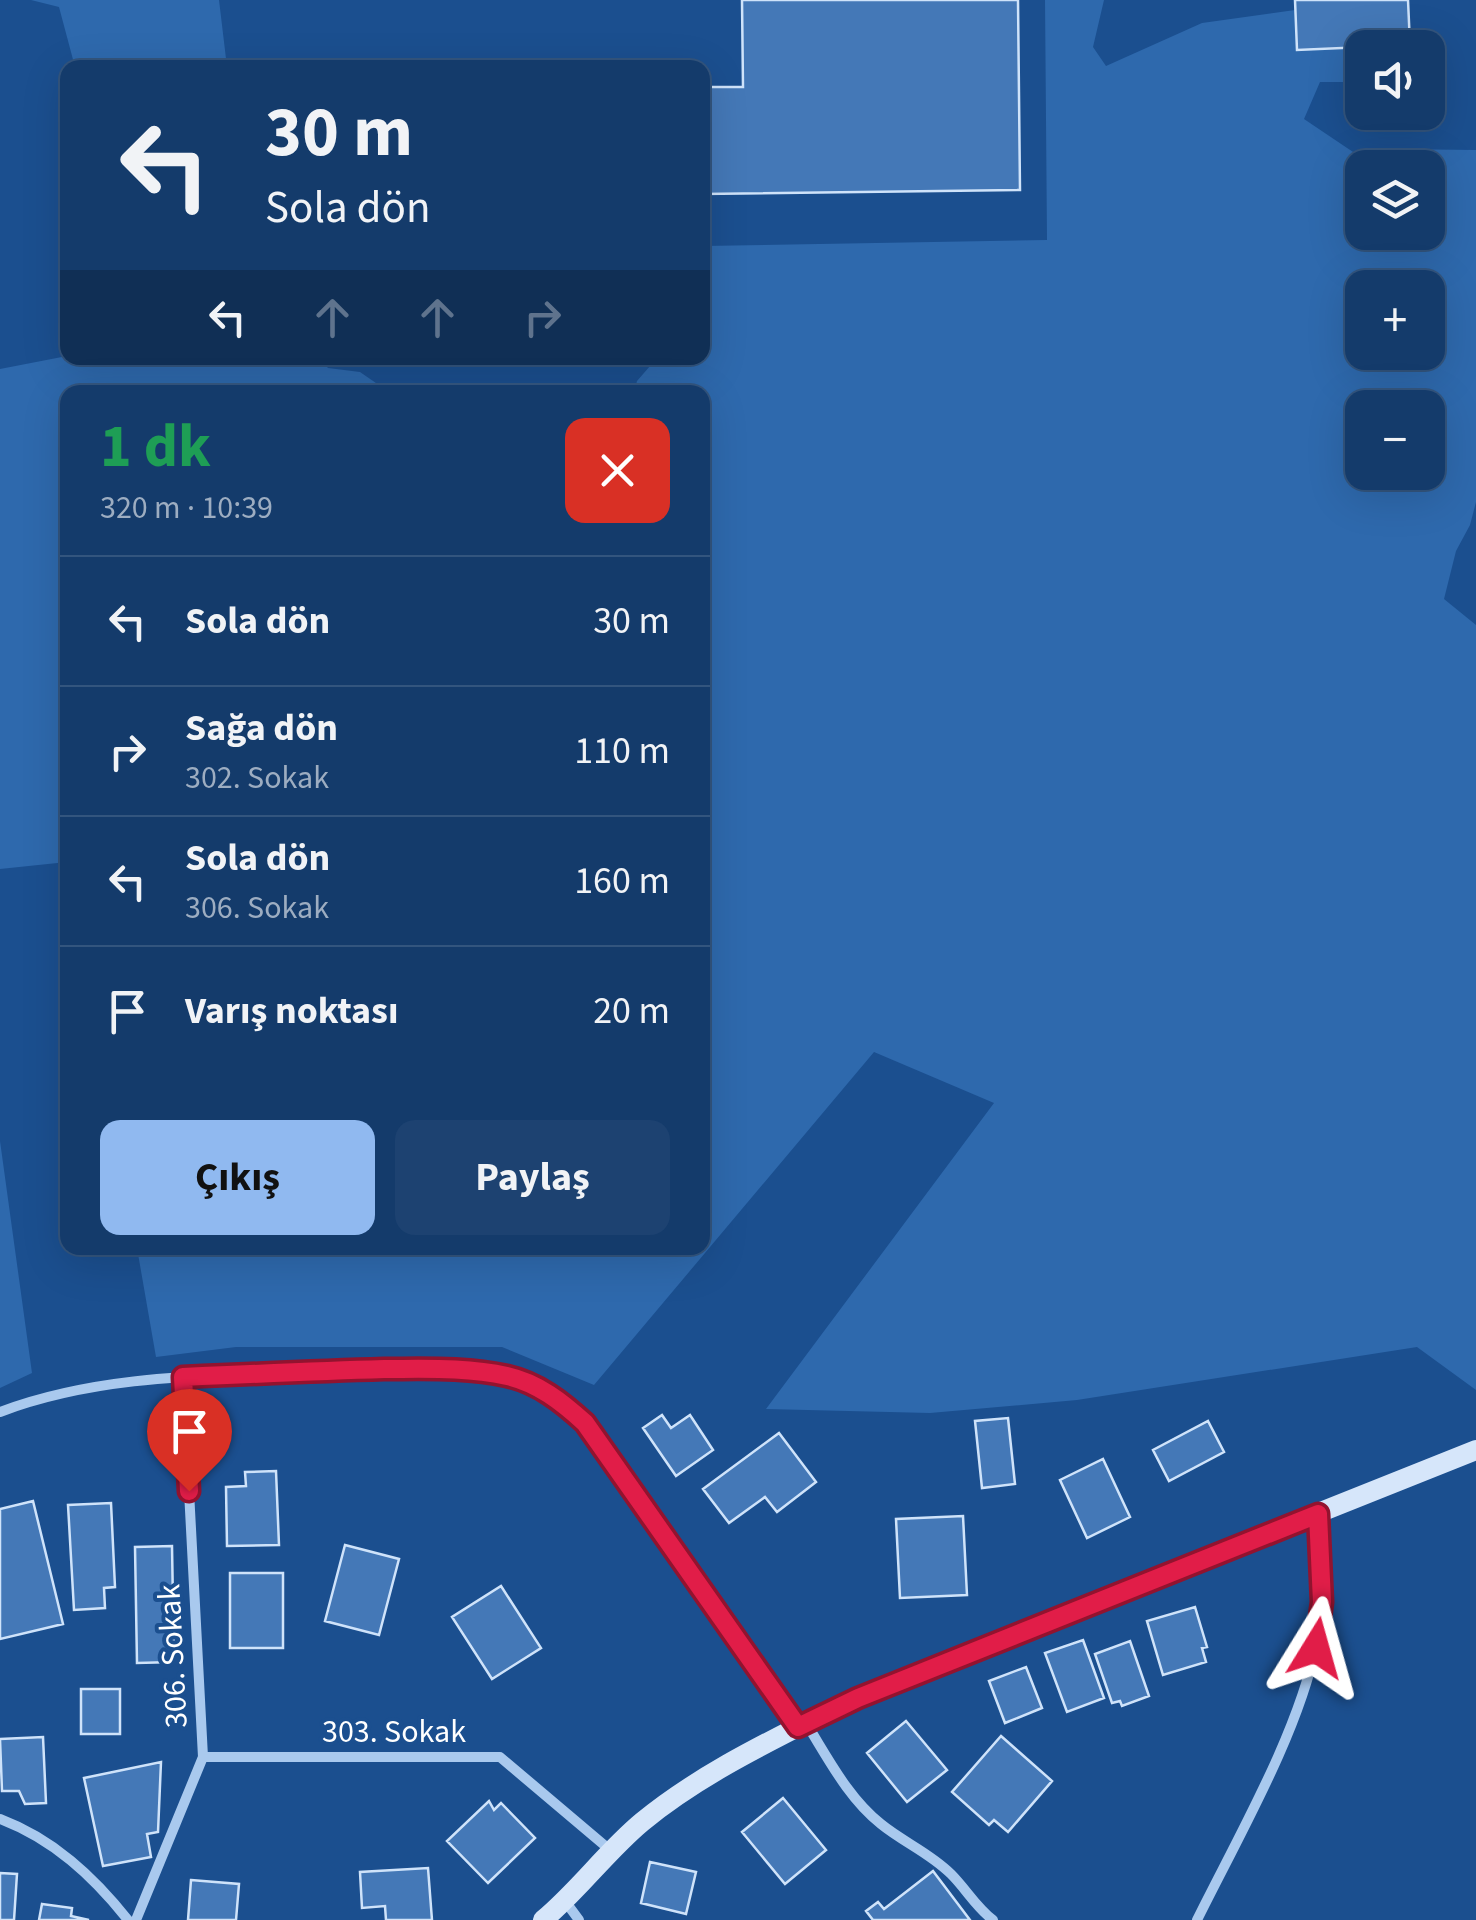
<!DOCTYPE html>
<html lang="tr">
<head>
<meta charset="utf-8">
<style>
  :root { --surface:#143b6b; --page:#1d4271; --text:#f1f3f6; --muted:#9dadc1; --line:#33557e; --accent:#90b9f0 }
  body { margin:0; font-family:"Source Sans 3",sans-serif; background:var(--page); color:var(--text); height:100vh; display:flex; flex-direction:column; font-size:38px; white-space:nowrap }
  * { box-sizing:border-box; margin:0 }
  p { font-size:32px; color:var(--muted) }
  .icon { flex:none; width:55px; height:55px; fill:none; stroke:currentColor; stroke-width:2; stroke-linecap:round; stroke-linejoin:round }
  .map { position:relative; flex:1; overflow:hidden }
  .drawer { position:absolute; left:60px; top:385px; width:650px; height:870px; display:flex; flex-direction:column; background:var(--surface); border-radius:20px; box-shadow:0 10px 40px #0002,0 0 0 2px var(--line) }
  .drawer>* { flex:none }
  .top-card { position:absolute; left:60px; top:60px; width:650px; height:305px; border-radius:20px; box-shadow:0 10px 40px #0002,0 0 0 2px var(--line); background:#143b6b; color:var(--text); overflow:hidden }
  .buttons { position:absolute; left:1345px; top:30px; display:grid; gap:20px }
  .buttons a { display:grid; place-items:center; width:100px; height:100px; border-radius:20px; background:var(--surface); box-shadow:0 10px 40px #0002,0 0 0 2px var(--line); font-size:50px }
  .pin { position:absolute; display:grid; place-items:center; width:85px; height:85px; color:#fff; margin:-102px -42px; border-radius:50% 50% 50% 0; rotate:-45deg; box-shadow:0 0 10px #0007 }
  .pin .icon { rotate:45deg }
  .me { position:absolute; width:110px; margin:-55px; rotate:8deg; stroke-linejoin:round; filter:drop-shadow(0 0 8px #0008) }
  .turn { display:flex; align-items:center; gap:35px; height:210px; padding:0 40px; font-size:45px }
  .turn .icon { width:130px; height:130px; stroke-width:2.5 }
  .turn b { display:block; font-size:70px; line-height:85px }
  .lanes { display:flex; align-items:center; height:95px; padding:0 40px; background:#0003; justify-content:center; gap:50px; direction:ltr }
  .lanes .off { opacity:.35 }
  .round { display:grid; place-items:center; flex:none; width:105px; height:105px; border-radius:20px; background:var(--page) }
  .head { display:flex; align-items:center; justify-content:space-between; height:170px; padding:0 40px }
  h1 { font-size:60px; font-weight:700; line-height:75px; color:#1e9e55 }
  .action { display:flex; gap:20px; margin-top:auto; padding:20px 40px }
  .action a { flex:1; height:115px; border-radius:20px; background:var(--accent); color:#111; font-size:40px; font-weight:700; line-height:115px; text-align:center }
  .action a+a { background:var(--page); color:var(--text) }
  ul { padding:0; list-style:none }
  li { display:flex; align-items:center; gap:30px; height:130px; padding:0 40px; border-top:2px solid var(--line) }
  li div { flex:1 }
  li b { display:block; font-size:38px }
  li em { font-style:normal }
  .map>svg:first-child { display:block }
  .green { fill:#2e69ad; fill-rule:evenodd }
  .building { fill:#4478b7; stroke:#cfe3fa; stroke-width:2.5 }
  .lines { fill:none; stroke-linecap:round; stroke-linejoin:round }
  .street { stroke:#a9c9ee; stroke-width:10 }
  .secondary { stroke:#d6e6fa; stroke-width:20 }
  .route-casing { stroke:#92132f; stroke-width:25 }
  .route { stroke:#e11d48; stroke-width:18 }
  .labels { text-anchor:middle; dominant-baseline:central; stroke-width:8; stroke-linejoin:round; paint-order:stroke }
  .street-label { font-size:32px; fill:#fff; stroke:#1b4f8f }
</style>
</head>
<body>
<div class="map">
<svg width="1476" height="1920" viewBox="0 0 1476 1920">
  <rect width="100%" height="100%" fill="#1b4f8f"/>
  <path class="green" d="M31,0H219L227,67H75L59,7Z
    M1045,0H1104L1093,47L1106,66L1202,23L1295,10L1297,50L1410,45L1362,48V82H1320L1304,119L1359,156L1389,149L1476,150V502L1470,525L1456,551L1444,599L1476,625V1390L1417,1347L1077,1400L930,1413L766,1409L994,1103L874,1052L594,1385L502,1347H236L156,1357L137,1248H702V392H634L637,381L657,358H702L703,246L1047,240ZM1362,168H1428V232H1362ZM1362,288H1428V352H1362ZM1362,408H1428V472H1362Z
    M67,356L319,358L328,368L360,372L389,392H68L67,862L0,869V369Z
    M0,1141L32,1373L0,1388Z"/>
  <path class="building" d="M742,0H1018L1020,190L702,194V87H743Z
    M1295,0H1408L1410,45L1297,50Z
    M662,1415L671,1428L690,1415L713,1450L676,1476L643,1428Z
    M1008,1418L1015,1484L982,1488L975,1421Z
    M1208,1421L1224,1452L1169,1481L1153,1450Z
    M779,1433L816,1482L777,1512L765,1497L729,1523L703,1489Z
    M1103,1459L1130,1517L1087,1538L1060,1480Z
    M276,1471L279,1545L227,1546L226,1487L246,1486L245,1472Z
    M33,1501L63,1624L0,1639V1509Z
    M111,1503L115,1587L104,1588L105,1608L74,1610L68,1505Z
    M963,1516L967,1595L900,1598L896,1519Z
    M345,1545L399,1559L379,1635L325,1621Z
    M172,1546L174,1662L137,1663L135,1547Z
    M230,1573H283V1648H230Z
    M501,1586L541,1648L492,1679L452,1617Z
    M1195,1607L1207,1647L1202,1648L1206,1662L1163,1675L1147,1621Z
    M1083,1640L1104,1698L1067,1712L1045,1653Z
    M1130,1641L1149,1696L1122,1706L1120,1701L1112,1703L1095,1654Z
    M1026,1667L1042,1708L1005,1723L989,1681Z
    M81,1689H120V1734H81Z
    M906,1721L947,1770L907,1802L867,1753Z
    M1001,1736L1052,1781L1008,1832L994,1820L989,1825L952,1792Z
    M43,1737L46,1803L25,1804L19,1791H2L0,1739Z
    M161,1762L158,1832L147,1834L151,1857L103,1866L84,1778Z
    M783,1798L826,1850L785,1884L742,1832Z
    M489,1801L494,1810L501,1803L535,1838L488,1883L447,1841Z
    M650,1862L696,1872L686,1914L641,1903Z
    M428,1868L432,1920H386L385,1906L362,1908L360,1872Z
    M933,1871L970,1920H873L866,1911L878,1902L884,1909Z
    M0,1873L17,1874L14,1920H0Z
    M191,1880L239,1884L236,1920H188Z
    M42,1904L72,1908L71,1916L89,1920H39Z"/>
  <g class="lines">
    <path class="street" d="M0,1412C103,1373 216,1376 325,1371C384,1369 449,1362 508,1376C539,1384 562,1402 585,1423L798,1726
      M806,1723C828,1758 848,1798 881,1824C903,1842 930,1853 951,1874C966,1889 976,1907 993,1920
      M203,1757H500L610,1850
      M0,1819C53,1839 93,1876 128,1920
      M565,1901L579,1920
      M136,1920L203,1757L183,1377
      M1197,1920C1237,1839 1299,1732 1316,1645C1324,1601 1322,1558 1318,1514"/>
    <path class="secondary" d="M543,1920C579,1890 606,1852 642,1822C705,1770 785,1734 857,1697L1476,1450"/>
  </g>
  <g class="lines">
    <g class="route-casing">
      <path id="route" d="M189,1491L183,1377C250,1374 317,1371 384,1369C424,1369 467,1367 507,1376C538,1383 562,1402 585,1423L798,1727L858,1698L1318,1514L1322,1602L1316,1648"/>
    </g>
    <use href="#route" class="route"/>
  </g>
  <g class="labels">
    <g class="street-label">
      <text transform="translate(173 1656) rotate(-93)">306. Sokak</text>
      <text x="394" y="1732">303. Sokak</text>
    </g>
  </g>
</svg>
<div class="buttons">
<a><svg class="icon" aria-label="sound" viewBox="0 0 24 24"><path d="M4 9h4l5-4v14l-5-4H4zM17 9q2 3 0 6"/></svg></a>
<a><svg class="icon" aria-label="layers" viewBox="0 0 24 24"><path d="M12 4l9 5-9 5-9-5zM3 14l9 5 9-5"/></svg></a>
<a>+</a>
<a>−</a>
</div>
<div class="pin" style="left:189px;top:1491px;background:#d93025"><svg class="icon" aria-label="arrive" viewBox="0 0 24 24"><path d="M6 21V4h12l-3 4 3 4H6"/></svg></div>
<svg class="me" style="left:1316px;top:1648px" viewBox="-20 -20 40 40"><path d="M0-17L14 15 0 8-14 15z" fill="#e11d48" stroke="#fff" stroke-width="4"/></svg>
<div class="top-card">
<div class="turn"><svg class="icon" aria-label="left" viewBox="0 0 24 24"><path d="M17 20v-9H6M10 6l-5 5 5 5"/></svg><div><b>30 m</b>Sola dön</div></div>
<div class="lanes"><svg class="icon" aria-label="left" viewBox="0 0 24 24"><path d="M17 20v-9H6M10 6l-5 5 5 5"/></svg><svg class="icon off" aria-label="ahead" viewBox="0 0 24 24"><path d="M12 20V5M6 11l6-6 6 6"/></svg><svg class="icon off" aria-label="ahead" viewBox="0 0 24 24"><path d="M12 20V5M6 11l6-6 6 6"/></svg><svg class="icon off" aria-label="right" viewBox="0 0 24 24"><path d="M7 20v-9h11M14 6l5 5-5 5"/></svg></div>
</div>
<section class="drawer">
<div class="head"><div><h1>1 dk</h1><p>320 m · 10:39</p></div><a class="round" style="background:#d93025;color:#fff"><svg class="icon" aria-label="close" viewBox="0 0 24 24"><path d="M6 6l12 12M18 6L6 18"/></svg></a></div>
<ul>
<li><svg class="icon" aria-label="left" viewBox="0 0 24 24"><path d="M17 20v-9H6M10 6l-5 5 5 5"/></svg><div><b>Sola dön</b></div><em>30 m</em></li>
<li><svg class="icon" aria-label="right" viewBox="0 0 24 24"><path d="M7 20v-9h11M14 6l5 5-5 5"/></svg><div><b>Sağa dön</b><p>302. Sokak</p></div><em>110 m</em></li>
<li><svg class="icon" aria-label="left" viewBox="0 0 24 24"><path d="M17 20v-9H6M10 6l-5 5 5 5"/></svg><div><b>Sola dön</b><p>306. Sokak</p></div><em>160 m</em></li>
<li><svg class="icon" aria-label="arrive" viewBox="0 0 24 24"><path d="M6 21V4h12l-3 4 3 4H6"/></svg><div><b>Varış noktası</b></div><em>20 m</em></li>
</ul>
<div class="action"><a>Çıkış</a><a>Paylaş</a></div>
</section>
</div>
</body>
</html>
